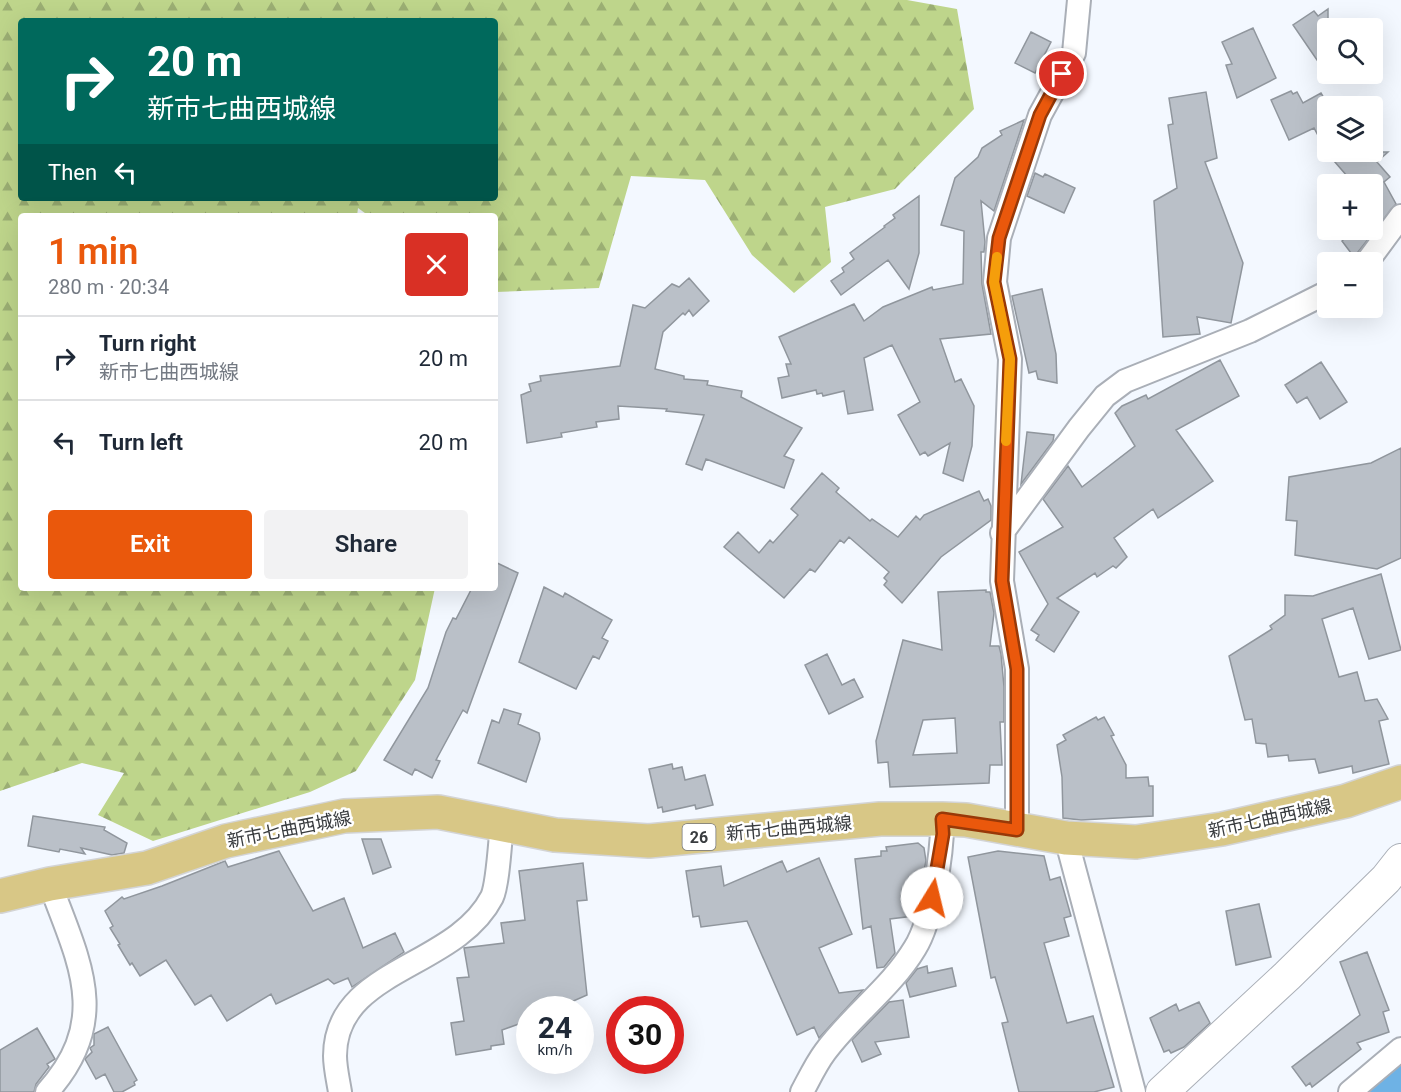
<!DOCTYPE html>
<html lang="en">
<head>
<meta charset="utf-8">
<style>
  :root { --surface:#fff; --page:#f2f2f3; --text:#1f2937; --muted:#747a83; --line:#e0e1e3; --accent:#ea580c }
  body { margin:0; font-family:Roboto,"Noto Sans JP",sans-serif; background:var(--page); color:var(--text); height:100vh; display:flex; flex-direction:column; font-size:22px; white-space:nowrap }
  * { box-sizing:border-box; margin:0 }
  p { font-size:20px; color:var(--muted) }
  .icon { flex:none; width:33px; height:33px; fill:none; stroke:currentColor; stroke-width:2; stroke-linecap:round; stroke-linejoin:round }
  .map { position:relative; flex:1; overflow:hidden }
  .side { position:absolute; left:18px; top:213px; width:480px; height:378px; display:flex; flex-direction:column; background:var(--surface); border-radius:6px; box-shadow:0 6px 24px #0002 }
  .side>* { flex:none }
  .top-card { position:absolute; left:18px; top:18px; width:480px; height:183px; border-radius:6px; box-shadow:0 6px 24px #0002; background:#00695c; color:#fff; overflow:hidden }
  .controls { position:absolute; left:1317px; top:18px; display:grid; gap:12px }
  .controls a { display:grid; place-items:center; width:66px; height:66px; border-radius:6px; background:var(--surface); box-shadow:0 6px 24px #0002; font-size:30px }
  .speed { position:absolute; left:516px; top:996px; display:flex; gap:12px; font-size:30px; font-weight:700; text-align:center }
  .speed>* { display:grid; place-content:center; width:78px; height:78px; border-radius:50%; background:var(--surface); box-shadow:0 6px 24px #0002; line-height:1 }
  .speed small { font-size:15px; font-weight:400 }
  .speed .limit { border:9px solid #d22; background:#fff; color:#111 }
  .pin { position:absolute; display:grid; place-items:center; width:51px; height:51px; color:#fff; margin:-26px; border:3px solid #fff; border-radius:50%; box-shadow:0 2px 6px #0007 }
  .me { position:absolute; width:66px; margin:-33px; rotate:9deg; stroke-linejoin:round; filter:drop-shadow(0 0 4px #0008) }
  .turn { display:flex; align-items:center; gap:21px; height:126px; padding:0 30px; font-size:27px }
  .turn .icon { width:78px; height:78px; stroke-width:2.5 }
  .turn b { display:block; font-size:42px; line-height:51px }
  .then { display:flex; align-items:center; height:57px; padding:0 30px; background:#0003; gap:12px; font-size:22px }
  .round { display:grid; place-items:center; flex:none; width:63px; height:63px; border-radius:6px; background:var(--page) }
  .headline { display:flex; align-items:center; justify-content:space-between; height:102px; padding:0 30px }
  h1 { font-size:36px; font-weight:600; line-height:45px; color:var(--accent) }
  .button { display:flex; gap:12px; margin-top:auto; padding:12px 30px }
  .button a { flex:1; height:69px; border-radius:6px; background:var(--accent); color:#fff; font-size:24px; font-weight:600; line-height:69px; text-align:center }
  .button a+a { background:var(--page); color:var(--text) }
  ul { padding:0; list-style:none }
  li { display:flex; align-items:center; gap:18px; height:84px; padding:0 30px; border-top:2px solid var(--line) }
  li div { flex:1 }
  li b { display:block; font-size:22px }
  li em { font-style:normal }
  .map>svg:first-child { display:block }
  .forest { fill:url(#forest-firs); fill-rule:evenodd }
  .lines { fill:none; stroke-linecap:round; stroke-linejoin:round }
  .river { stroke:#6eb2e5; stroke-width:39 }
  .building { fill:#bac0c8; stroke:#90969d; stroke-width:1.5; fill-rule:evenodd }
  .street-casing { stroke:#aaafb7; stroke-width:26 }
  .secondary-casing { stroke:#aaafb7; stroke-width:34 }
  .primary-casing { stroke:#d3d4d5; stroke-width:36 }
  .street { stroke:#fff; stroke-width:22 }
  .secondary { stroke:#fff; stroke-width:32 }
  .primary { stroke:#d8c786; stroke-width:33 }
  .route-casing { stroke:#983908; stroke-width:15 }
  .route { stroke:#ea580c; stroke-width:10 }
  .slow { stroke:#f59e0b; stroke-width:10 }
  .labels { text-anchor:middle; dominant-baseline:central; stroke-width:5; stroke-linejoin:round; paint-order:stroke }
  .shield { fill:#fff; stroke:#747679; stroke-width:1.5 }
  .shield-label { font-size:16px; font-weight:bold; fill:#393c3f }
  .street-label { font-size:18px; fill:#393c3f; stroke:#fff }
</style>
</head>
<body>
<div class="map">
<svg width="1401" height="1092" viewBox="0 0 1401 1092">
  <defs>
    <pattern id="forest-firs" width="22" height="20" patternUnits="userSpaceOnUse" patternTransform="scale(1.5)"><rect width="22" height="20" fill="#bed58b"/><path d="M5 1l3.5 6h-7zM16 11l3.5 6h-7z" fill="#9bae73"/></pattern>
  </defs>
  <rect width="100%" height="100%" fill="#f3f8ff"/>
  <path class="forest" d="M0,0H907L957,9L974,109L895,189L825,207L831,262L794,293L752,255L705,180L631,176L599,288L495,292V216H369L358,208L357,216H21V588H435L415,680L356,771L310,792L153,841L98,815L124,773L82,763L0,791ZM21,21H495V198H21Z"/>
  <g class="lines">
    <path class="river" d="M1385,1092L1401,1079"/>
  </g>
  <path class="building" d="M1328,9V76L1293,25L1314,11L1318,16Z
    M1253,28L1276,78L1237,98L1226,65L1232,64L1222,42Z
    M1031,32L1051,42L1035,73L1015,63Z
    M1291,91L1293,94L1297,92L1303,103L1321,93L1328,105V152H1388L1377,162L1390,177L1384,182L1396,204L1354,257L1342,241L1345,238L1339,230H1373L1372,184H1354L1328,154L1314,128L1289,140L1271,100Z
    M1206,92L1217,158L1205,162L1243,263L1231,323L1197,317L1200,334L1163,337L1154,201L1177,188L1168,125L1173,124L1169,98Z
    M1024,120L994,211L981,201L985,242L984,252H981L982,284L991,334L940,339L955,382L961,379L974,406L972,446L963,481L943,473L950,443L928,456L925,452L920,455L898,415L920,402L892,345L864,358L873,410L848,414L844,391L823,396L822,393L817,394L816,390L782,398L778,378L789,376L786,364H791L779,337L854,304L864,321L883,307L932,287L933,290L963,284L964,231L941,225L955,178L978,157L982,148L1002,135L1000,131Z
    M1035,173L1043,177L1045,174L1075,188L1064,213L1027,196Z
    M919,196V253L909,289L888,260L841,295L831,281L844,272L842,268L854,259L850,253L885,227L884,226L895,218L893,215Z
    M689,278L709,301L693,316L689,310L685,315L683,313L663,332L655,369L684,376V379L708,381L707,385L742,391L741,397L802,428L784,456L794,460L784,488L706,459L702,470L686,464L704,415L666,411L667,409L618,406L619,419L596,422L597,427L561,433L562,437L527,443L521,395L531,391L529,384L541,381L540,376L620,366L633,305L645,308L672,284L679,287Z
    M1042,289L1056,354L1057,383L1038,379L1036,371L1029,373L1012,296Z
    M1220,360L1239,396L1176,430L1213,481L1158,518L1153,509L1114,538L1127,557L1116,568L1113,566L1097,577L1095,573L1057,598L1079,612L1054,652L1036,640L1039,635L1031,630L1048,604L1019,552L1063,527L1043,499L1068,466L1082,487L1135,446L1115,413L1122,406L1146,395L1148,399Z
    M1321,362L1347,402L1320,419L1307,397L1297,403L1285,385Z
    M1027,432L1054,435L1053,441L1021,484Z
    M1401,448V558L1377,569L1295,555L1297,521L1286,520L1289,477L1371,463Z
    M822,473L839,488L836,492L870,521L872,519L898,537L916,516L920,520L924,515L979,491L984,501L988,499L991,506V520L941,557L902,603L884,585L887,581L884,578L889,572L849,537L844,543L840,540L815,572L810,569L784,598L724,547L738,532L759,553L770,540L773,543L798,515L791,509Z
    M495,562L518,573L467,713L463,710L436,760L440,761L432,778L415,769L412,775L384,760L428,688L446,632L453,618L456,619L472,588H495Z
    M1381,574L1401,650L1369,659L1353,608L1322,619L1339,677L1357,672L1365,701L1377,699L1388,719L1379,721L1389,764L1353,773L1352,766L1319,773L1315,759L1289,761L1288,755L1268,757L1266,744L1256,743L1252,719L1245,720L1229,656L1272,629L1270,626L1285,615V595L1313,596Z
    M544,587L563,597L565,593L612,620L602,638L608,641L599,659L593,656L576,689L519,662Z
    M986,590V592H990L994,613L990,646H999L1001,654L1004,687V722H1000L1002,765H990L989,783L890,787L888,762L878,763L876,741L903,640L942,650L938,592ZM955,718L957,753L913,755L923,720Z
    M827,654L842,685L854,679L863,697L829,714L805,665Z
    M504,709L521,714L518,724L539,733L540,739L526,782L478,763L492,720L499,723Z
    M1096,717L1098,720L1104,717L1114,735L1111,736L1126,765V778L1148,777L1149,786H1153V816L1081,820L1063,818L1062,777L1057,745L1066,740L1063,735Z
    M672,764L673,769L682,767L685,780L705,775L713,805L696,809L695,805L663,812L662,807L658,808L649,769Z
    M33,816L105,827L104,830L127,843L124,853L112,855L81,848L85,854L60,849L59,852L28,846Z
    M362,839H381L391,867L373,874Z
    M918,843L924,848L926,861L923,875L917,876L919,897L914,916L890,919L895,953L884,967L877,968L871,926L863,929L855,859L881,856V851H887L886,847Z
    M279,851L313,911L344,898L363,948L395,933L404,952L352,987L348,978L334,984L328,979L276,1004L271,994L227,1021L211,995L195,1005L166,960L140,976L132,963L130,965L118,945L120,944L110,928L113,926L105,911L122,897L124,899L162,886L225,861L228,867Z
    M998,851L1044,856L1050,880L1060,877L1071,916L1064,918L1069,936L1044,943L1067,1023L1093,1016L1114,1087L1094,1092H1019L1002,1023L1008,1022L995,977L991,978L968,857Z
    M819,858L852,934L819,948L839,993L863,990L819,1038L814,1027L797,1035L747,921L701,927L699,916L693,917L686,871L721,866L724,886L782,861L787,872Z
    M583,863L587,900L577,901L587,995L553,1010H530V1020L502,1030L504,1044L491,1046V1049L456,1055L451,1023L464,1021L457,978L469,977L464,948L504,943L501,923L525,920L519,871Z
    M1259,904L1271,957L1236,965L1226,911Z
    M1367,952L1389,1010L1383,1012L1389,1032L1357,1043L1361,1049L1312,1087L1310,1083L1306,1086L1292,1067L1360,1015L1340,962Z
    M927,966L928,973L952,968L956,986L910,997L906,983L917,969Z
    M903,1000L909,1037L875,1042L881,1054L862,1062L852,1040L889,1002Z
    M1199,1002L1210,1023L1184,1047L1171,1053L1169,1050L1164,1052L1150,1018L1176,1004L1179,1011Z
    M108,1027L137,1080L134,1082L135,1085L122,1092H114L105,1074L96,1079L85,1059L92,1052L90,1048L94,1045V1034Z
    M37,1028L55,1059L47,1064L49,1067L36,1084L34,1092H0V1050Z"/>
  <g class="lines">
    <g class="street-casing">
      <path id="street" d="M1367,262L1401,216
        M1002,533L1079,428L1105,396L1125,381L1250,331L1328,292
        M1017,830V669L1002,581L1010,359L995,282L999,238L1040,115L1074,53L1079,0
        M1066,838L1134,1092
        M47,1092C112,1020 79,962 50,884
        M340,1092C338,1080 335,1067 335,1056C335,968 455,969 492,897C498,884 500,841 502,824
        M802,1092C809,1079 816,1064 825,1052C852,1015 891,988 915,948C932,921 943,851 942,819
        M1350,1092L1401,1049"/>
    </g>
    <g class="secondary-casing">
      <path id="secondary" d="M1162,1092L1287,976L1386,879L1401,860"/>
    </g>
    <g class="primary-casing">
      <path id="primary" d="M0,896L50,884L147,868L226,841L344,816L438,812L555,835L649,841L880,819H942L966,820L1066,838L1136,842L1222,829L1346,801L1401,782"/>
    </g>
    <use href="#street" class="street"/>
    <use href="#secondary" class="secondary"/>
    <use href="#primary" class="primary"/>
  </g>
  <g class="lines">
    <g class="route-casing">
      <path id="route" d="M932,898L943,834L942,819L1017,830V669L1002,581L1010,359L994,282L999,238L1040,115L1062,74"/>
    </g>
    <use href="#route" class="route"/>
    <path class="slow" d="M997,257L994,282L1010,359L1006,441"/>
  </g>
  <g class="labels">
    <rect class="shield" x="682.5" y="824" width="33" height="26" rx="4.5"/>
    <g class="shield-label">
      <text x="699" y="837">26</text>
    </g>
    <g class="street-label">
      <text transform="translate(1270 818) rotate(-12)">新市七曲西城線</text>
      <text transform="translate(789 828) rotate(-5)">新市七曲西城線</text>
      <text transform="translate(289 829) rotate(-11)">新市七曲西城線</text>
    </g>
  </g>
</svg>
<div class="controls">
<a><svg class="icon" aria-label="search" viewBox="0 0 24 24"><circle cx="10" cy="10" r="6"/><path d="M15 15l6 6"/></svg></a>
<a><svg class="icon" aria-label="layers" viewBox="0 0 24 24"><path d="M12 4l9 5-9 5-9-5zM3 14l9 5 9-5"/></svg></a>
<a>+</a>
<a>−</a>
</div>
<div class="speed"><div>24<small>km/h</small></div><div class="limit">30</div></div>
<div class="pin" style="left:1062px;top:74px;background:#d93025"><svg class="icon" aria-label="arrive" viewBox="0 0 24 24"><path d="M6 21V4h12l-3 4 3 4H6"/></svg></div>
<svg class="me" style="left:932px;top:898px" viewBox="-20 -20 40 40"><circle r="19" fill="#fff"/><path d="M0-13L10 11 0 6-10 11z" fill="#ea580c"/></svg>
<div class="top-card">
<div class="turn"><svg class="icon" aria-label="right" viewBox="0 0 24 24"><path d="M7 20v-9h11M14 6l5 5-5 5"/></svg><div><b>20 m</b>新市七曲西城線</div></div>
<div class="then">Then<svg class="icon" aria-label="left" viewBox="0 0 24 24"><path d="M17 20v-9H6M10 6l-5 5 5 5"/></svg></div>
</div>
<section class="side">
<div class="headline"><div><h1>1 min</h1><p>280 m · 20:34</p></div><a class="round" style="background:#d93025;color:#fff"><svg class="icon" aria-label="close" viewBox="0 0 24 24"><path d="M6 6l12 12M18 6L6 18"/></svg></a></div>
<ul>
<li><svg class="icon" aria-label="right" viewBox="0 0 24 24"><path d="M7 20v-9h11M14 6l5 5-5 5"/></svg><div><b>Turn right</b><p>新市七曲西城線</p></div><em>20 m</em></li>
<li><svg class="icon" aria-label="left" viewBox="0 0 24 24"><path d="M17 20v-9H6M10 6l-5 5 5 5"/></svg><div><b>Turn left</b></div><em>20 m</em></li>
</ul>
<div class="button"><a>Exit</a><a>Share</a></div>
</section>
</div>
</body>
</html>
